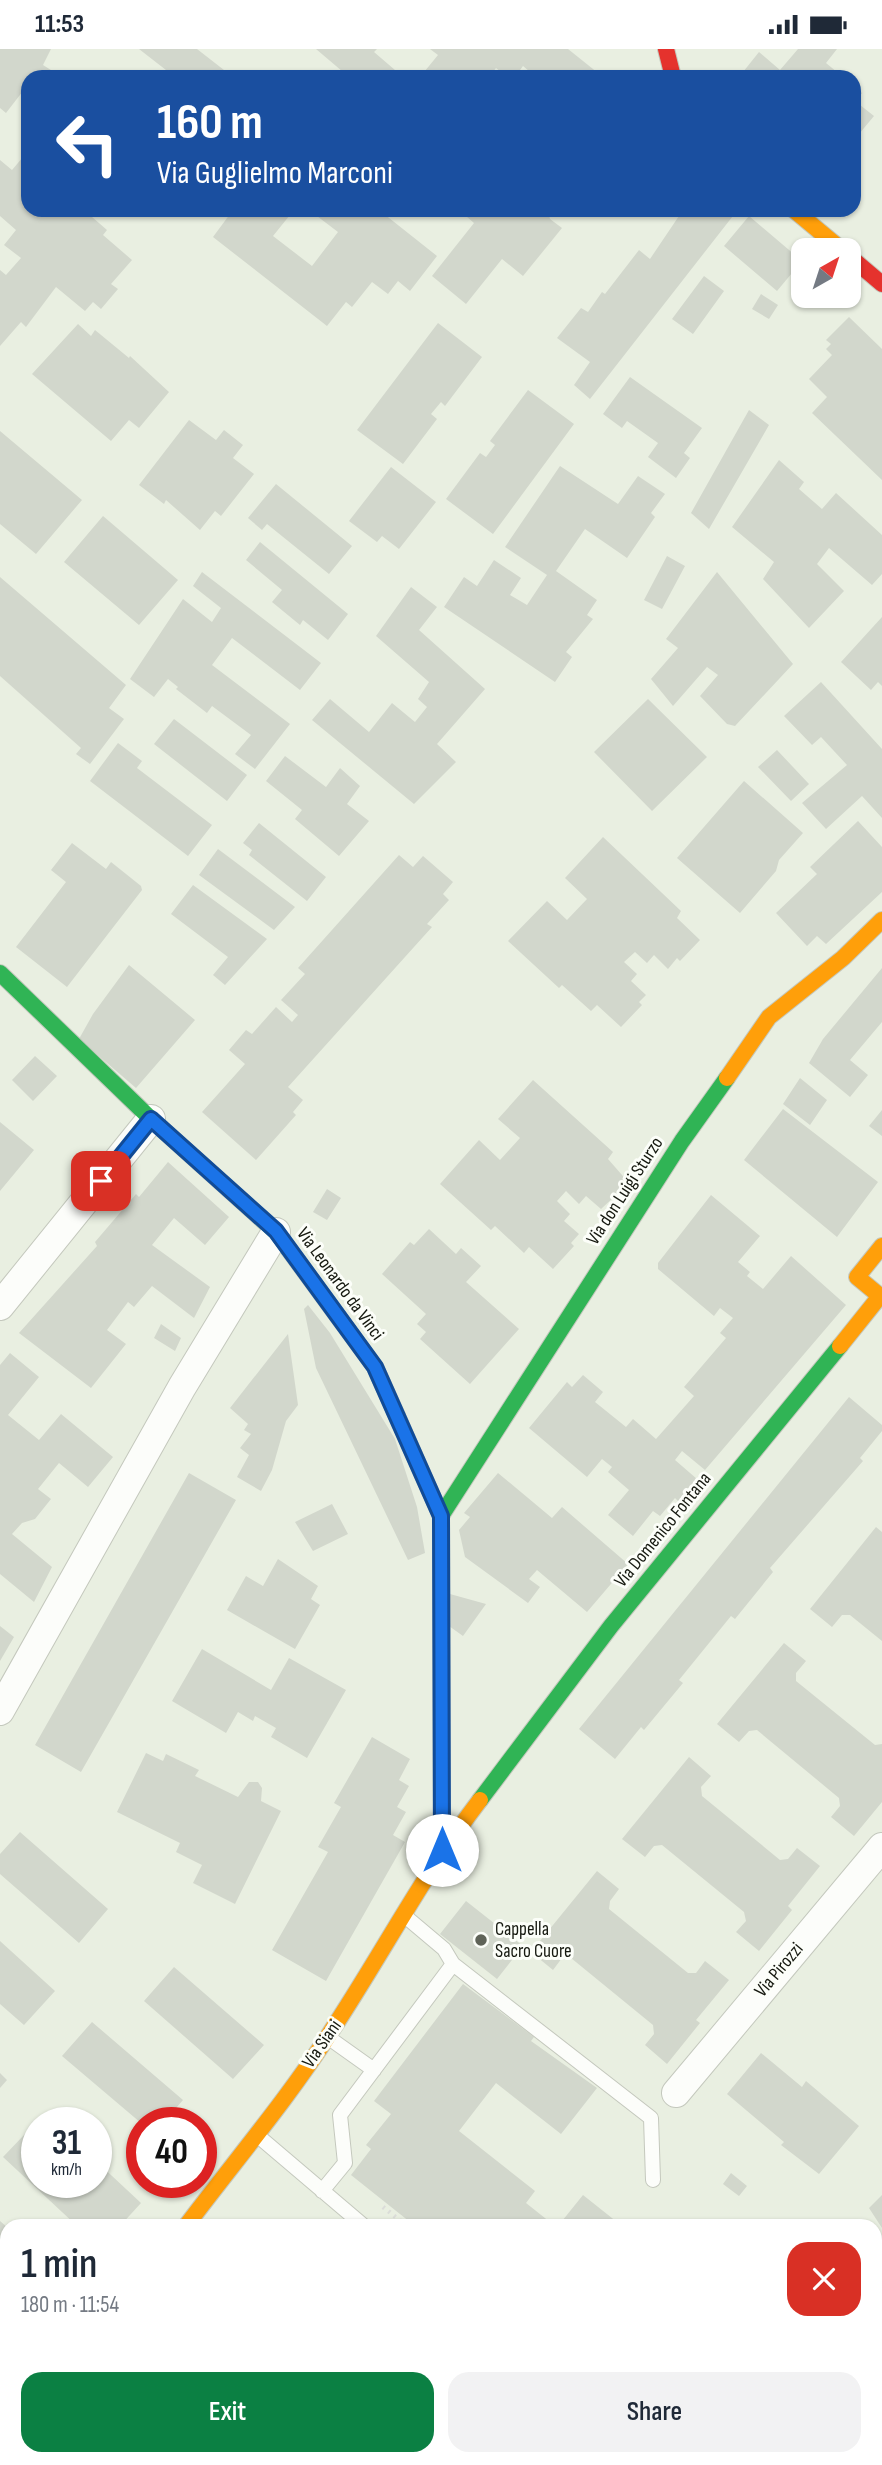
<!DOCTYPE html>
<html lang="en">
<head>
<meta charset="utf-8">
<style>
  :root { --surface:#fff; --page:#f2f2f3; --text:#1f2937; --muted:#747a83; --accent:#0b8043 }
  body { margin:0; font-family:"Sofia Sans Condensed",sans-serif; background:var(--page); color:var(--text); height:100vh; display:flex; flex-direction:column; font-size:26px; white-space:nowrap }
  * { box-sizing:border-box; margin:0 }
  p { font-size:23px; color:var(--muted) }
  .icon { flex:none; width:38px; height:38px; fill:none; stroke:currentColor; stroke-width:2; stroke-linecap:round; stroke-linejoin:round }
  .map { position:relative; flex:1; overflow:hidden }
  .panel { position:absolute; left:0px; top:2170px; width:882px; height:247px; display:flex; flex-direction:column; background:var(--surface); border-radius:21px 21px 0 0; box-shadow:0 2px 5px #0004 }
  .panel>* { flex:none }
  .top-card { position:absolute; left:21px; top:21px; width:840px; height:147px; border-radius:21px; box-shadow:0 2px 5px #0004; background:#1a4fa0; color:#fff; overflow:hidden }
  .needle { width:46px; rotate:39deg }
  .buttons { position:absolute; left:791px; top:189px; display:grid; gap:14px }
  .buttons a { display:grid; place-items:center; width:70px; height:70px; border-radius:14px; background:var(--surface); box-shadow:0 2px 5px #0004; font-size:35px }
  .speed { position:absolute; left:21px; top:2058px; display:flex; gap:14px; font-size:35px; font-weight:700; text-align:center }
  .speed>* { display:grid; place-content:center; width:91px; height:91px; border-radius:50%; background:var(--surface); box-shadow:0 2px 5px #0004; line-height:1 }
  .speed small { font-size:18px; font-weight:400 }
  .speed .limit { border:10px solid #d22; background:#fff; color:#111 }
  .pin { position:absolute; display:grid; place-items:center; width:60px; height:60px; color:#fff; margin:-30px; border-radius:14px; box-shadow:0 4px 10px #0006 }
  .me { position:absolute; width:77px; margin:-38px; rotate:0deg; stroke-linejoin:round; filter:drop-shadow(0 0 5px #0008) }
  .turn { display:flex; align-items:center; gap:24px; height:147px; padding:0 21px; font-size:32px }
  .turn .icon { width:91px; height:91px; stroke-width:2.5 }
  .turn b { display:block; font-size:49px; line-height:60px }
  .round { display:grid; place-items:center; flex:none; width:74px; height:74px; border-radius:21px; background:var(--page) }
  .summary { display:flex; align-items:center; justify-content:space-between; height:119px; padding:0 21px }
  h1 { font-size:42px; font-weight:600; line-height:52px }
  .action { display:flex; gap:14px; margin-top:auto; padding:14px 21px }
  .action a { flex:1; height:80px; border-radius:21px; background:var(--accent); color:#fff; font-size:28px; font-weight:600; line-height:80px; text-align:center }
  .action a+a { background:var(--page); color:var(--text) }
  .status { display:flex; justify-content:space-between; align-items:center; height:49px; padding:0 35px; background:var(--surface); direction:ltr }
  .status svg { height:19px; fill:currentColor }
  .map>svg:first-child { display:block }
  .building { fill:#d2d7cc }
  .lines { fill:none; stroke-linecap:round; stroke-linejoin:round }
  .lane-casing { stroke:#c4c8bd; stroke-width:16 }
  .street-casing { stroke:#c4c8bd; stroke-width:30 }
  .fast-casing { stroke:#c4c8bd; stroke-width:18 }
  .slow-casing { stroke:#c4c8bd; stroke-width:18 }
  .jam-casing { stroke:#c4c8bd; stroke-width:18 }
  .path { stroke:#dbddd9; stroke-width:4.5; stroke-dasharray:2 5; stroke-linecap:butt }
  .lane { stroke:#fcfdfa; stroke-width:14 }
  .street { stroke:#fcfdfa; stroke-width:28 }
  .fast { stroke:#30b455; stroke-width:16 }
  .slow { stroke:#ff9f0a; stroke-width:16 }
  .jam { stroke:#e5322d; stroke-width:16 }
  .route-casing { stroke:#114b97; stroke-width:18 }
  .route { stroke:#1a73e8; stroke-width:12 }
  .poi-dot { fill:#5f6358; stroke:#fcfef9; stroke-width:2.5 }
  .labels { text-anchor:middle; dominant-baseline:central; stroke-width:6; stroke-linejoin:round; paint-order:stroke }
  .street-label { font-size:19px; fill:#15180f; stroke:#fcfef9 }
  .poi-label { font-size:19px; fill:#15180f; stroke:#fcfef9; text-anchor:start }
</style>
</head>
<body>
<div class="status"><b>11:53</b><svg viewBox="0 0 49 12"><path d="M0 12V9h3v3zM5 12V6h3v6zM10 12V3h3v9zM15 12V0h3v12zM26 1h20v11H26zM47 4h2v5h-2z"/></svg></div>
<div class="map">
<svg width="882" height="2416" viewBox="0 0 882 2416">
  <rect width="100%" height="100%" fill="#e9efe1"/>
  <path class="building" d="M0,0H51L43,16L62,28H28V47L23,42L6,64L0,59Z
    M139,0H197L233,28H175Z
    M316,0H377L374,3L395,21L388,28H349Z
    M430,0H568L603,28H536L523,17L515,28H507L496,19L489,28H420L438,6Z
    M798,0H837L826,14L843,28H739L759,3L780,21Z
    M854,38L862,44L855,52L874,67L854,91Z
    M23,108L28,113V161H84L107,181L103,186L132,211L111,235L118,240L101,260L93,253L85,262L56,238L26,278L21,273L0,297V221L6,226L21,209L4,196L16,181L0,167V111L12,121Z
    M153,161H168L162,168Z
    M225,161H294L273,187L312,217L338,183L309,161H379L437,207L410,242L398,232L388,245L372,233L352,258L346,253L327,277L213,188L230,165Z
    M459,161H548L550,170L562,179L523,227L502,210L466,255L432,227L474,174Z
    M683,161L736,163L590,350L574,336L590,313L557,289L581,259L588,263L602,243L605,245L639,201L650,210Z
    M749,167L802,212L777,242L724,197Z
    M704,227L724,242L693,285L672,270Z
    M761,245L778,256L769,270L752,260Z
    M849,268L882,300V431L812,364L827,348L809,330L832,306L826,300L831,295L826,291Z
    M438,274L482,308L445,357L441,353L431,365L437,370L403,415L357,381Z
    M78,275L91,287L95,281L129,309L130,307L169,343L139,379L129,371L111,392L32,325Z
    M630,328L702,379L684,404L690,409L676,429L648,408L658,394L627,372L622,379L603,365Z
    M528,341L574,375L493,485L446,450L480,404L486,408L495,396L490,392Z
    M749,361L769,376L709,480L691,464Z
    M189,371L216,391L224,381L243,396L233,409L254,425L221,467L215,462L200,481L166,451L164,455L139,436Z
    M0,382L82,451L36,505L0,475Z
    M779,411L804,433L799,440L822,460L836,444L882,486V525L872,536L829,499L817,515L844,542L809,579L763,530L774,513L732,478Z
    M560,417L618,455L638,427L665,445L651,464L655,468L627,509L585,480L556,522L597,551L587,566L593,570L566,603L572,608L555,633L444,558L464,528L477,537L494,511L521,529L510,546L527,556L547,526L505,498Z
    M391,418L436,453L399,500L382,487L377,493L349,472Z
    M276,435L352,497L329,525L267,475L262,481L248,469Z
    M103,467L178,531L139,576L64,513Z
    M260,493L348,565L328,591L303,571L300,576L272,553L282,541L246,511Z
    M667,507L685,517L662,560L644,551Z
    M202,523L321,614L300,641L232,589L212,616L290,675L255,720L235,705L251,686L212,657L207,664L176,640L178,638L168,630L154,648L130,630L183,550L212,573L221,559L193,537Z
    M717,523L793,615L735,677L727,675L700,647L718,626L707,618L673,657L651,630L678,599L666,590Z
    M0,528L126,636L109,659L124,670L90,715L76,705L81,699L0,627Z
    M411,538L437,558L419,581L485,640L437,695L456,713L414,755L312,671L330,650L369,683L392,654L415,673L427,658L418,650L429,633L376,587Z
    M882,568V637L878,633L871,641L841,613Z
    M821,633L882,700V769L862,747L826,780L802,754L847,716L821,688L812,696L784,667Z
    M648,650L707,708L652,762L594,703Z
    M174,670L247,726L227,752L154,695Z
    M118,694L142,712L137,719L212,776L188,807L90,732Z
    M777,701L809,735L791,752L758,718Z
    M285,707L326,738L340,719L360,737L347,755L369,772L339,807L295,770L302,761L266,732Z
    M744,732L803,784L779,811L776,822L740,864L677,809Z
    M858,772L882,798V843L826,895L817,887L807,897L776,864L817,825L810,818Z
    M259,774L326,828L307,852L249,806L252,801L243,794Z
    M603,788L681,862L677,869L700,891L680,912L677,909L668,920L654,906L647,914L635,903L624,913L637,925L631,932L646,946L639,953L642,956L621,978L597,956L591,962L562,936L559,939L508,892L547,852L567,871L587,850L565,829Z
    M72,794L106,820L111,813L141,837L142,841L67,938L16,898L66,833L51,821Z
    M218,800L295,858L274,881L199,826Z
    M399,806L413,818L423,807L453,833L443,845L449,851L427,875L432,878L288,1038L303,1051L293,1063L296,1066L256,1111L202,1063L245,1015L229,1001L246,981L252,985L276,958L292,973L298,966L281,951L305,925L298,919Z
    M193,836L267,890L225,936L213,926L228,908L171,865Z
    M129,916L195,971L136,1039L79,990L93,965Z
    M882,919V973L850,1011L868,1026L850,1048L809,1014L823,990Z
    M35,1007L57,1027L33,1052L12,1031Z
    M800,1029L827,1051L810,1076L783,1055Z
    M533,1031L613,1103L608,1110L629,1134L601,1160L586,1147L579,1155L566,1142L557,1152L570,1165L564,1172L579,1185L571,1194L574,1197L553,1220L529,1198L524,1204L495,1177L491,1181L440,1135L479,1091L500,1111L520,1089L498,1070Z
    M783,1060L878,1133L837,1188L744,1111Z
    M882,1061V1087L869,1077Z
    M0,1073L34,1101L0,1142Z
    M168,1113L229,1168L205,1196L174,1169L152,1196L210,1238L194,1269L152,1237L134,1258L128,1253L107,1281L126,1295L91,1339L19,1284L97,1197L95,1193L136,1145L139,1148Z
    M327,1140L341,1149L327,1171L313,1163Z
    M711,1146L760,1187L738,1213L750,1223L747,1227L763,1240L791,1207L846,1256L705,1421L682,1402L675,1411L697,1430L678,1452L675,1449L660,1467L653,1462L633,1487L608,1466L629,1441L608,1423L612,1418L602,1410L587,1428L529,1379L567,1333L572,1338L583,1326L603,1343L595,1353L626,1378L633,1370L656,1390L694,1347L684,1338L726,1289L720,1284L733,1269L720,1259L714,1267L658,1220V1214Z
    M429,1180L456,1205L461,1199L481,1217L466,1233L519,1280L470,1335L420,1290L426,1283L417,1275L426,1265L382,1225L410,1193L414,1196Z
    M308,1256L330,1284L395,1390L417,1458L425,1504L408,1511L316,1319L304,1260Z
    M161,1275L181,1289L175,1302L154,1289Z
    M288,1285L298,1356L286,1372L272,1421L261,1442L237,1428L249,1406L240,1399L251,1385L244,1381L248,1375L230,1359Z
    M10,1304L39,1328L8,1366L39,1391L61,1365L113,1408L88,1438L59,1414L38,1440L51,1450L35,1470L22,1474L12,1485L52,1518L34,1553L0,1525V1316Z
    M849,1348L882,1376V1382L860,1409L863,1412L770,1519L773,1523L735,1570L731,1567L679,1631L683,1634L644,1681L641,1678L615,1710L579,1680Z
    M189,1424L236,1451L81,1723L35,1696Z
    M498,1424L552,1469L562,1458L628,1515L587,1563L537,1521L529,1530L540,1538L528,1554L465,1508L459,1481L470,1468L464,1464Z
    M332,1455L348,1485L313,1502L295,1473Z
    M876,1478L882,1483V1592L850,1566H842L832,1578L810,1560Z
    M278,1510L318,1537L311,1550L320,1556L295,1600L227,1561L246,1527L263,1537Z
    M450,1545L486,1555L463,1587L449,1577Z
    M0,1577L14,1588L0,1612Z
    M784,1594L806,1612L796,1624V1632L875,1696L882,1695V1753L854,1787L831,1768L840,1757L839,1749L757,1681L749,1682L739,1693L717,1675Z
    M202,1600L271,1641L289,1609L346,1641L307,1709L271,1688L276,1679L255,1667L253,1672L238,1663L226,1684L172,1652Z
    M372,1688L410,1710L399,1731L409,1737L397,1758L406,1763L393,1786L405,1793L326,1932L272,1901L328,1803L318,1798L341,1758L334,1754Z
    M146,1704L163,1712L166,1705L199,1721L195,1727L238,1748L249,1733H258L262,1739L261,1752L281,1762L235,1855L193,1834L202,1816L176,1803L180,1794L117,1763Z
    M689,1708L711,1727L701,1738L702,1747L780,1811L788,1810L797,1799L820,1817L788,1857L792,1861L759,1902L736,1883L746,1872L744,1863L662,1796L654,1797L645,1808L622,1790Z
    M20,1783L108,1860L79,1894L0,1825V1805Z
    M597,1822L619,1840L610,1852L609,1860L688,1924H696L705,1912L729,1931L696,1971L700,1974L667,2015L645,1996L654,1985L653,1976L571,1909H562L553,1921L531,1903Z
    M466,1852L523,1897L497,1930L440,1885Z
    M0,1892L55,1942L24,1976L0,1955Z
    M174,1918L264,1996L233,2030L144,1952Z
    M463,1935L534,1988L531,1992L597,2039L561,2085L496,2034L459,2082L535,2142L526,2154L555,2177H415L351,2126L371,2100L366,2096L391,2065L374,2052Z
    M92,1973L183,2051L163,2074H141L62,2007Z
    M761,2004L802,2038L806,2032L859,2077L819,2125L781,2096L784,2093L727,2045Z
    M0,2024L7,2031L0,2039Z
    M45,2064L55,2074H37V2133H96V2112L141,2154L120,2177H77L3,2108Z
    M731,2124L747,2137L739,2147L723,2135Z
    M583,2146L622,2177H558Z
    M882,2146V2179L869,2159Z
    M0,2172L7,2178V2261L0,2255Z
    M882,2384V2398L875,2393Z"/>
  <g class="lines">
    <g class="lane-casing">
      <path id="lane" d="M406,1868L444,1900L453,1915
        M329,1989L374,2021
        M257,2086L364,2177
        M322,2142L345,2114L340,2066L453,1915L651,2069L653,2131"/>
    </g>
    <g class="street-casing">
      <path id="street" d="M0,1257L151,1070
        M0,1662L182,1338L276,1183
        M676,2044L882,1798
        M0,2380L7,2372"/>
    </g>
    <g class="fast-casing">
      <path id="fast" d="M0,924L151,1070L276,1183L375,1318L397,1367
        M441,1467L682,1092L727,1029
        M480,1751L611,1577L840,1297"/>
    </g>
    <g class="slow-casing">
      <path id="slow" d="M794,161L842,201
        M727,1029L769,968L843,909L882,871
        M840,1297L880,1247L857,1228L882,1197
        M397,1367L441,1467L442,1801
        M186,2177C234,2113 287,2051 330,1984C381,1907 424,1824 480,1751"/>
    </g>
    <g class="jam-casing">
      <path id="jam" d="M666,0L673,28
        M849,207L882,235"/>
    </g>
    <path class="path" d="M383,2158L407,2177"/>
    <use href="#lane" class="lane"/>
    <use href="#street" class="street"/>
    <use href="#fast" class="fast"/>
    <use href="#slow" class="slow"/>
    <use href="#jam" class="jam"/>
  </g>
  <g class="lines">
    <g class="route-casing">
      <path id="route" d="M101,1132L151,1070L276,1182L375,1318L441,1467L442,1801"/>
    </g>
    <use href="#route" class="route"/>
  </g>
  <circle class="poi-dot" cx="481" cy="1891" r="7"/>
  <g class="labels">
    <g class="street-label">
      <text transform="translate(625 1142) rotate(-57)">Via don Luigi Sturzo</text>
      <text transform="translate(340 1235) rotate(54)">Via Leonardo da Vinci</text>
      <text transform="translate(663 1481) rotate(-51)">Via Domenico Fontana</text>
      <text transform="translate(779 1921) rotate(-50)">Via Pirozzi</text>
      <text transform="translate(322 1995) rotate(-55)">Via Siani</text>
    </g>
    <g class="poi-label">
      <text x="495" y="1880">Cappella<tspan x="495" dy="22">Sacro Cuore</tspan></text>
    </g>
  </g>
</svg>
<div class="buttons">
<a><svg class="needle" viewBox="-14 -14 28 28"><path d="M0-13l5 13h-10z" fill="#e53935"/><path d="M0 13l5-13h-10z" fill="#747a83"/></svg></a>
</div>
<div class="speed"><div>31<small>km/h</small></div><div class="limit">40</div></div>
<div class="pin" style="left:101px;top:1132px;background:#d93025"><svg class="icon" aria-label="arrive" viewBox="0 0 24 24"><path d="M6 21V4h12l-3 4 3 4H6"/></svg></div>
<svg class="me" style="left:442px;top:1801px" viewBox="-20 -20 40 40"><circle r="19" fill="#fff"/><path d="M0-13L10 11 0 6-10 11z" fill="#1a73e8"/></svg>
<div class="top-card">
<div class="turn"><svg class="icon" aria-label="left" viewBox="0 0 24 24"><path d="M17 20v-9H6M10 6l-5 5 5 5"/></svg><div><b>160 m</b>Via Guglielmo Marconi</div></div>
</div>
<section class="panel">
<div class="summary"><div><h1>1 min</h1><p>180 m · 11:54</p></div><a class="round" style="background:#d93025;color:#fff"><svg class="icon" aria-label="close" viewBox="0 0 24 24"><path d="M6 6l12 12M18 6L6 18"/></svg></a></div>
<div class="action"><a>Exit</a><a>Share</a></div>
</section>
</div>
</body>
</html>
